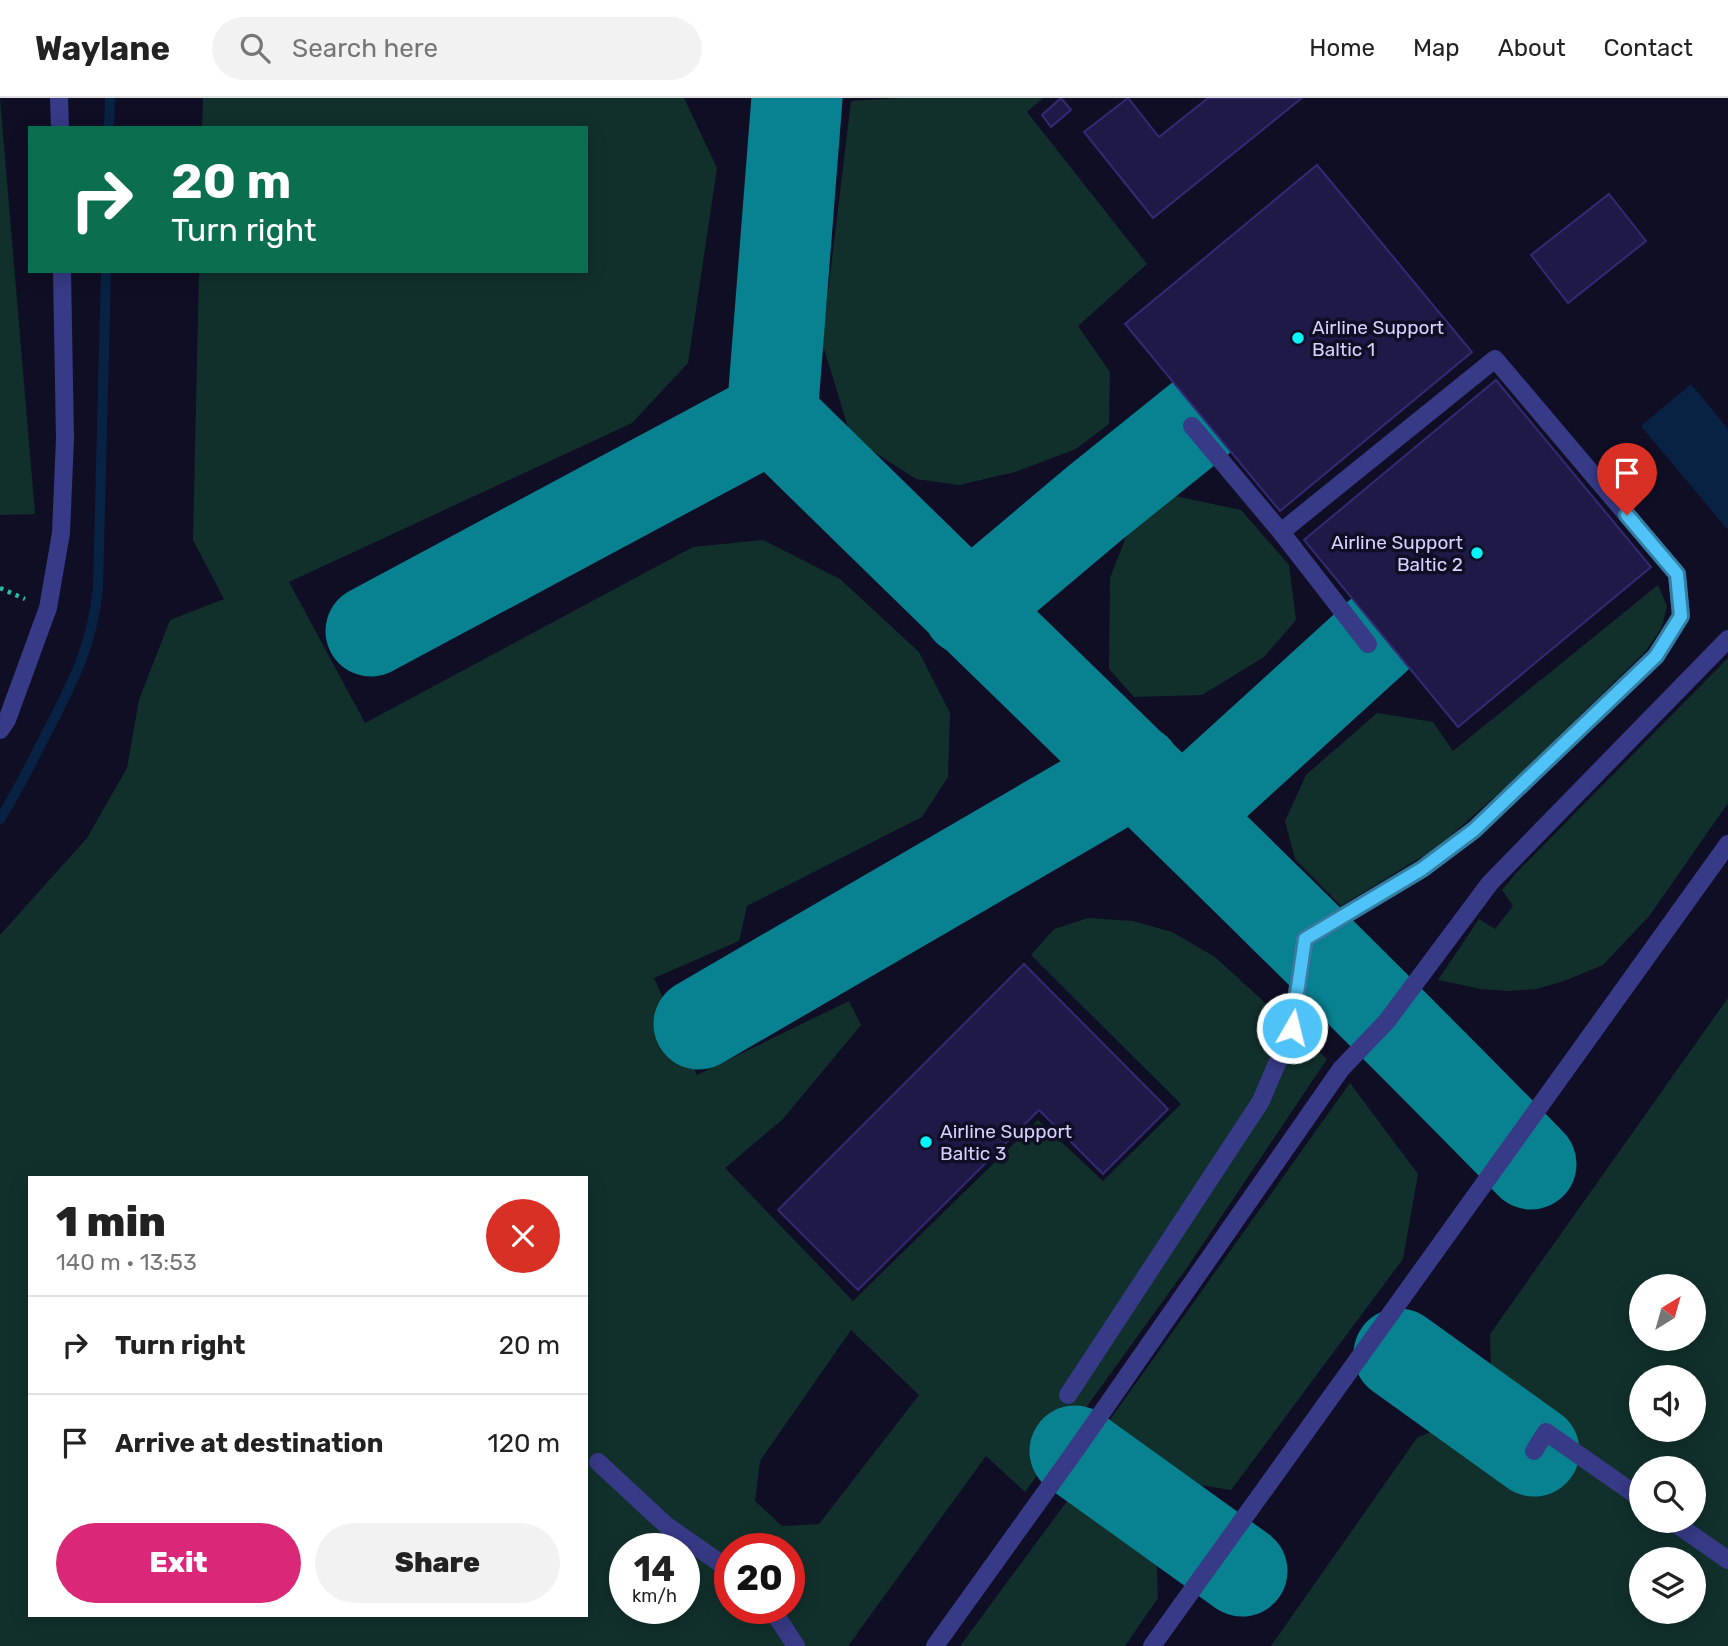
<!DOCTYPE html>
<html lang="en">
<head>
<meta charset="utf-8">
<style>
  :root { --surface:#fff; --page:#f2f2f2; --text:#222; --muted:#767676; --line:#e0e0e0; --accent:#db2777 }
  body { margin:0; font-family:Rubik,sans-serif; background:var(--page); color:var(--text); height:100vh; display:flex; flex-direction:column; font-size:26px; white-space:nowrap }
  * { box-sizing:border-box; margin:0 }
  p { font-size:23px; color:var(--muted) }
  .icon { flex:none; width:38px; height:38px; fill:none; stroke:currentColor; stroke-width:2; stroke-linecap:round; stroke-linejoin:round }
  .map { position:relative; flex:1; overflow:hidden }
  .sheet { position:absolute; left:28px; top:1078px; width:560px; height:441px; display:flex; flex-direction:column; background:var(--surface); border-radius:0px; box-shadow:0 4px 18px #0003 }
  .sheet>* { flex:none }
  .guide { position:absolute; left:28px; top:28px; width:560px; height:147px; border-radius:0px; box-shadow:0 4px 18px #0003; background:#0b6e4f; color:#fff; overflow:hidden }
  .needle { width:46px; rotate:37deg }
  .buttons { position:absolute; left:1629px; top:1176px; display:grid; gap:14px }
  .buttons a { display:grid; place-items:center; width:77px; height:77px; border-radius:50%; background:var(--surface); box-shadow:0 4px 18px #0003; font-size:35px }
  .speed { position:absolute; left:609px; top:1435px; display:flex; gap:14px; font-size:35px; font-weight:700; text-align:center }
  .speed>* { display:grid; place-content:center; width:91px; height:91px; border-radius:50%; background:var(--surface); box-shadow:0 4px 18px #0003; line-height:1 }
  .speed small { font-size:18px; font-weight:400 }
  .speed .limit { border:10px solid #d22; background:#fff; color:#111 }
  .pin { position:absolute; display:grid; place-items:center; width:60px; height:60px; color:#fff; margin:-72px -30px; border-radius:50% 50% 50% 0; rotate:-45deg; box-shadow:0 0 7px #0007 }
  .pin .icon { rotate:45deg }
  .me { position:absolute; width:77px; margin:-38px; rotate:8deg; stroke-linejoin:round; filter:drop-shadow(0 0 5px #0008) }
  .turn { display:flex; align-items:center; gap:24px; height:147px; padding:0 28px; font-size:32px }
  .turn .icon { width:91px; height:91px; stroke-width:2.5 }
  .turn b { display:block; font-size:49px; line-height:60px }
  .round { display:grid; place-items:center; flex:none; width:74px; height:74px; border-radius:37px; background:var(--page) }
  .overview { display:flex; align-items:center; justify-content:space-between; height:119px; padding:0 28px }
  h1 { font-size:42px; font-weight:800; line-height:52px }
  .button { display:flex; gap:14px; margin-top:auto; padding:14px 28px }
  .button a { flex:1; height:80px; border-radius:42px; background:var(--accent); color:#fff; font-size:28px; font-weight:800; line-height:80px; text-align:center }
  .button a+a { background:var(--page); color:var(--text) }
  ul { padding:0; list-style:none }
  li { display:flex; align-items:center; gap:21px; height:98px; padding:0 28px; border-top:2px solid var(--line) }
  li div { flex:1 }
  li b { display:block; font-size:26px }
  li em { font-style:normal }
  header { display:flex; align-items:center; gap:42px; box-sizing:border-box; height:98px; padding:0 35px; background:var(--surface); border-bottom:2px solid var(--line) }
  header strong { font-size:33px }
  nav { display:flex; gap:38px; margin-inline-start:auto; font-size:24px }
  .search { width:490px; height:63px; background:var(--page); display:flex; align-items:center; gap:18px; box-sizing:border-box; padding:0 24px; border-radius:38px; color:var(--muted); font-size:26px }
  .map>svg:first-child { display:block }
  .green { fill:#11302c; fill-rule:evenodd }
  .water { fill:#082244 }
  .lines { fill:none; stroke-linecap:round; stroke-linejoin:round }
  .stream { stroke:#082244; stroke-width:10 }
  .taxiway { stroke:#088291; stroke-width:91 }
  .building { fill:#1f1947; stroke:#342a74; stroke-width:2 }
  .path { stroke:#2bbba8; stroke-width:4.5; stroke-dasharray:3.5 5; stroke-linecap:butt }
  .minor { stroke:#373a86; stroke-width:18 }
  .route-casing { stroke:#337fa1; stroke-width:18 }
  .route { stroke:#4fc3f7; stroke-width:12 }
  .poi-dot { fill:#00f6fd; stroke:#100e25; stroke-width:2.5 }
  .labels { text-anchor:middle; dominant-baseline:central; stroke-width:7; stroke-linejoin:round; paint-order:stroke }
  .poi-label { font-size:19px; fill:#d4d2ff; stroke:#100e25; text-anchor:start }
</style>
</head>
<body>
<header>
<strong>Waylane</strong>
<div class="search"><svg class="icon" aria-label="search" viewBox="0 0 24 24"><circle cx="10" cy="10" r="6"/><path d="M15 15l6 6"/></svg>Search here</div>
<nav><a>Home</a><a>Map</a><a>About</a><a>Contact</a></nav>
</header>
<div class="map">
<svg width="1728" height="1548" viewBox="0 0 1728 1548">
  <rect width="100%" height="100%" fill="#100e25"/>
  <path class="green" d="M0,0L35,416L0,417Z
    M203,0H684L717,70L688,265L632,325L289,484L365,625L693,449L763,442L840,481L919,554L950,615L948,679L922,719L747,808L739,843L654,880L697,977L849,903L861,927L782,1022L725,1070L853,1203L1038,1022L1103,1083L1181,1006L1031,857L1054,831L1088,820L1133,823L1172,834L1215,859L1327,961L1186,1171L1025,1394L986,1358L848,1548H0V837L87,740L127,670L139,602L170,522L224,501L193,442L199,173H586V30H202ZM30,1080H586V1517H30ZM851,1232L919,1297L819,1426L782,1428L755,1403L760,1363ZM625,1451H684V1510H625ZM730,1451H789V1510H730Z
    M902,0H1043L1027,14L1147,166L1078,228L1110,274L1109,326L1076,351L1015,374L959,387L916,381L851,339L822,244L851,3Z
    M1170,397L1241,412L1289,467L1296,522L1264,559L1202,597L1134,599L1109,571L1110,480L1126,439Z
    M1658,487L1667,508L1662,529L1646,553L1517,679L1438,749L1341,808L1295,761L1285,723L1306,677L1377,615L1433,624L1453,653Z
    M1728,560V705L1650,817L1603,867L1564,883L1536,891L1508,893L1481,891L1438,882L1479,821L1495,831L1513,808L1502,792L1516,775Z
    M1728,900V1548H1271L1417,1340L1445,1328L1525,1387L1567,1330L1491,1273L1490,1236ZM1642,1188H1694V1241H1642ZM1642,1279H1694V1332H1642ZM1642,1370H1694V1423H1642ZM1642,1461H1694V1514H1642Z
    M1350,985L1418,1076L1403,1161L1231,1392L1189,1385L1109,1323Z
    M1076,1391L1156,1453L1158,1500L1125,1548H960Z"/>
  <path class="water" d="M1691,286L1728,331V432L1641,328Z"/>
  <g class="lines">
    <path class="stream" d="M109,30L110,0
      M0,721C16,695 30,668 44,640C71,587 92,551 98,489L106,173"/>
    <path class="taxiway" d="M797,0L772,318C1025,567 1283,812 1531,1066
      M968,512L1095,405L1202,319
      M371,533L772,318
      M1181,717L1381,535
      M699,926L1136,672
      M1399,1256L1534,1353
      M1075,1353L1242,1473"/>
  </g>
  <path class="building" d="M1061,0L1071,12L1051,29L1042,17Z
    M1128,0L1159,39L1208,0H1302L1153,120L1084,34Z
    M1317,67L1472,254L1280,413L1125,226Z
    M1609,96L1646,143L1568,205L1531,157Z
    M1496,282L1651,469L1458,629L1304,442Z
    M1024,866L1168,1011L1103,1076L1039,1012L858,1192L778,1112Z"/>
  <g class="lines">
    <path class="path" d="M0,490L25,501"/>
    <path class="minor" d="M59,0L60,30
      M1281,434L1368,546
      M0,632L7,622L48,510L61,435L65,341L62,173
      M1068,1297L1261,1003L1292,930L1305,841L1422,771L1474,732L1656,558L1681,518L1677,476L1495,261L1281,434L1192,328
      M1534,1353L1546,1334L1642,1401
      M598,1364L667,1428L730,1472
      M1672,1423L1728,1462
      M771,1510L796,1548
      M935,1548L1075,1353L1341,971L1387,923L1490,785L1728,541
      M1152,1548L1728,746"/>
  </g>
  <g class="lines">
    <g class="route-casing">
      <path id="route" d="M1292,930L1305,841L1422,771L1474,732L1656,558L1681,518L1677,476L1627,417"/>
    </g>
    <use href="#route" class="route"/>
  </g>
  <g class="poi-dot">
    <circle cx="1298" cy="240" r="7"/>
    <circle cx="1477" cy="455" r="7"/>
    <circle cx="926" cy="1044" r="7"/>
  </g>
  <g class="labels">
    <g class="poi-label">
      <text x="1312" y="229">Airline Support<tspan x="1312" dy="22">Baltic 1</tspan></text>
      <text x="1463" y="444" text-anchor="end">Airline Support<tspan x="1463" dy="22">Baltic 2</tspan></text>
      <text x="940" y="1033">Airline Support<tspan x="940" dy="22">Baltic 3</tspan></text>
    </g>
  </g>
</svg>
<div class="buttons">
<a><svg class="needle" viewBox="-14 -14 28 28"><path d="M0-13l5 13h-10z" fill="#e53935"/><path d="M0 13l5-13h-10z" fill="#767676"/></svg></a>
<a><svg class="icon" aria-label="sound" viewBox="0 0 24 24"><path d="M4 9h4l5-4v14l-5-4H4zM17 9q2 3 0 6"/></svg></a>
<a><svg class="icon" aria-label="search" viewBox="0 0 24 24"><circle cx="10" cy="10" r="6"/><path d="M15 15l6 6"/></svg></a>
<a><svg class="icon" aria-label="layers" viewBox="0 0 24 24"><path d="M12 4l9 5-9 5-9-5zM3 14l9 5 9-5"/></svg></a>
</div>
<div class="speed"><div>14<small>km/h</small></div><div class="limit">20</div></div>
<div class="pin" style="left:1627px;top:417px;background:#d93025"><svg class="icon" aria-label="arrive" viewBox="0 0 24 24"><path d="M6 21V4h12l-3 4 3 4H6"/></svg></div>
<svg class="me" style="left:1292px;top:930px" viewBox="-20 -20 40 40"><circle r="17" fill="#4fc3f7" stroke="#fff" stroke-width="3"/><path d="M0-11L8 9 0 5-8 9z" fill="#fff"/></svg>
<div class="guide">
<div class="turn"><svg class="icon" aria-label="right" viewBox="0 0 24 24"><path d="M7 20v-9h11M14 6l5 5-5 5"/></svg><div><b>20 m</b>Turn right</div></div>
</div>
<section class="sheet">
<div class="overview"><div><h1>1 min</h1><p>140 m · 13:53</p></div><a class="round" style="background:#d93025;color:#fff"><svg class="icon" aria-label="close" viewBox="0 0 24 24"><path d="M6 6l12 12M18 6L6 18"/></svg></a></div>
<ul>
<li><svg class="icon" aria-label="right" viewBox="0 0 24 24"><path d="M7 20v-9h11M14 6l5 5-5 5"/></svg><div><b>Turn right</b></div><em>20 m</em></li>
<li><svg class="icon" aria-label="arrive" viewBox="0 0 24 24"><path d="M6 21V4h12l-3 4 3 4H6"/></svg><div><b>Arrive at destination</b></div><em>120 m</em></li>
</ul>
<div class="button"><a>Exit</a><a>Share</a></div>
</section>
</div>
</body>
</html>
